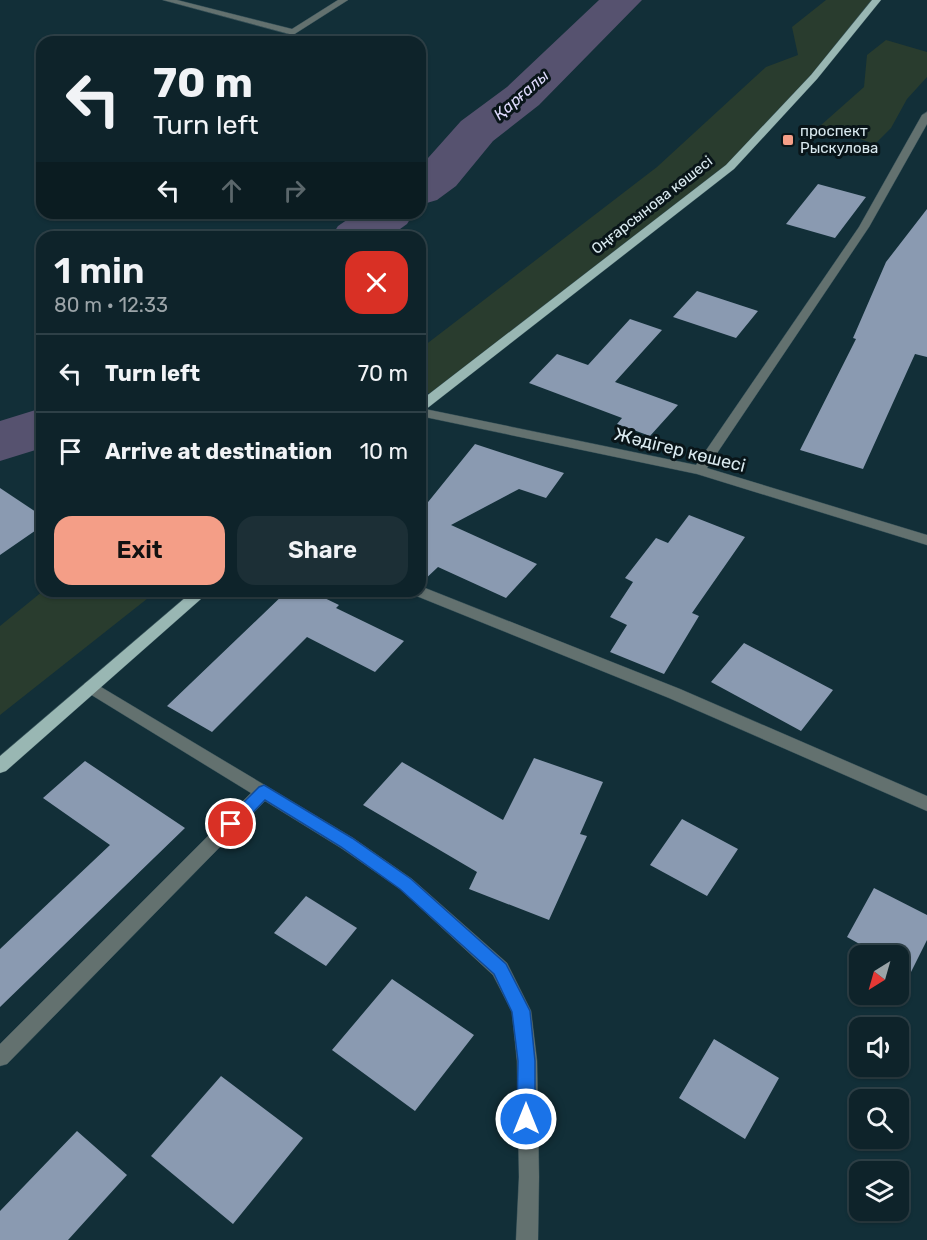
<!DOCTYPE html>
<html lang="en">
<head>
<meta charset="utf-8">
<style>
  :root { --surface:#0e232a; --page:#1c2f36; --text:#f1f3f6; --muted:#9ba4a8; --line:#2e4047; --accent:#f49e87 }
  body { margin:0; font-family:Rubik,sans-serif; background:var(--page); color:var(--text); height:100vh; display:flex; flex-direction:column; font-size:22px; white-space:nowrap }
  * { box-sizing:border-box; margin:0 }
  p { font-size:20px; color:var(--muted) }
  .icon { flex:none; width:33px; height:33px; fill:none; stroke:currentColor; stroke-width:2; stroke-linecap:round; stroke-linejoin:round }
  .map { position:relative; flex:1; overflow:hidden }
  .side { position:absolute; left:36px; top:231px; width:390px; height:366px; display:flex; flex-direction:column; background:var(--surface); border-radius:18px; box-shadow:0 2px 4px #0004,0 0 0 2px var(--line) }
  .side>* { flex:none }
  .top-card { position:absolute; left:36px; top:36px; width:390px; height:183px; border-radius:18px; box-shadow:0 2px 4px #0004,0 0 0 2px var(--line); background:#0e232a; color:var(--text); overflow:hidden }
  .needle { width:39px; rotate:217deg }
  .buttons { position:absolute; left:849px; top:945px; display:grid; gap:12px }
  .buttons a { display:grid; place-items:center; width:60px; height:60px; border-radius:12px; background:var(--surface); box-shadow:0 2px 4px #0004,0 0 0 2px var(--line); font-size:30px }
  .pin { position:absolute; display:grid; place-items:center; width:51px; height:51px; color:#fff; margin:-26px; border:3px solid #fff; border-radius:50%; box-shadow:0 2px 6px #0007 }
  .me { position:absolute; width:66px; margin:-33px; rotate:0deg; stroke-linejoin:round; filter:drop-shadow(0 0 4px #0008) }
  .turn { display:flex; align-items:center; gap:21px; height:126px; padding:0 18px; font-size:27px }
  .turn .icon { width:78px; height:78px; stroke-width:2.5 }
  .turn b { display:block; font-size:42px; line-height:51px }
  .lanes { display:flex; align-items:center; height:57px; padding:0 18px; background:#0003; justify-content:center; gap:30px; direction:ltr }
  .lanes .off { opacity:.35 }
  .round { display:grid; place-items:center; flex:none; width:63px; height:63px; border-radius:18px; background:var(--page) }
  .overview { display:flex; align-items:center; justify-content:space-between; height:102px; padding:0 18px }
  h1 { font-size:36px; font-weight:600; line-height:45px }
  .action { display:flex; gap:12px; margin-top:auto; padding:12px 18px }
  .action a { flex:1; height:69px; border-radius:18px; background:var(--accent); color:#111; font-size:24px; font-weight:600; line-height:69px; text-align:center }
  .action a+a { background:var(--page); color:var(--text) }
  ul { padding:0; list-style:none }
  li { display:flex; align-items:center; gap:18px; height:78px; padding:0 18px; border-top:2px solid var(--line) }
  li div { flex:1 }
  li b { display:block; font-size:22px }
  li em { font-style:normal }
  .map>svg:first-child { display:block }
  .green { fill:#293c2e }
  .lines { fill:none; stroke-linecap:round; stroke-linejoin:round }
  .river { fill:#56526f; fill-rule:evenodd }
  .building { fill:#8a9ab1 }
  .minor-casing { stroke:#324d55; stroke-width:1 }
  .major-casing { stroke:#324d55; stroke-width:1 }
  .minor { fill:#63716f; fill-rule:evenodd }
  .major { fill:#99b7b3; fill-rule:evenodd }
  .route { fill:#1a73e8; stroke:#114b97; stroke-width:1.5 }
  .poi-dot { fill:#f49e87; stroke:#091519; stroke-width:2 }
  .labels { text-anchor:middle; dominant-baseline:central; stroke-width:6; stroke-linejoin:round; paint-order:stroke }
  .far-poi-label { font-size:15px; fill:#daeaf0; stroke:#091519; text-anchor:start }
  .far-street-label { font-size:15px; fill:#daeaf0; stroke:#091519 }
  .far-water-label { font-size:16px; font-style:italic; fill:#ddd9fb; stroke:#091519 }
  .street-label { font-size:18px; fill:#daeaf0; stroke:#091519 }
</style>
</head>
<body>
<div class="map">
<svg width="927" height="1240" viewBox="0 0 927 1240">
  <rect width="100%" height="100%" fill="#122f38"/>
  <path class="green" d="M826,0H877L730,167L438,393H420V349L657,167L766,67L798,55L792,27Z
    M886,40L927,52V77L907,99L891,128L875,144L820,126L864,87L867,55Z
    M43,591H157L0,715V626Z"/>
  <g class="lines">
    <path class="river" d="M599,0H642L539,105L493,141L456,186L437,200L420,205V167L461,121L507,87Z
      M357,213H414L407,224L389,237H331L338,226Z
      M42,408V448L0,461V421Z"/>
  </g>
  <path class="building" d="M818,184L866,197L835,238L786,224Z
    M927,209V357L915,354L863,469L800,450L856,339L853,338L886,262Z
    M697,291L758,311L736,338L673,317Z
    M630,319L662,330L615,382L678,405L650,436L617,424L622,418L529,383L557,354L588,365Z
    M475,444L564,473L546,498L519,489L451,525L537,564L506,598L438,567L420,584V512Z
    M0,488L42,516V526L0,555Z
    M689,515L745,537L692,613L699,616L664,674L610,652L627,625L610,617L633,582L625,578L656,538L668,543Z
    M287,591H310L339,605L336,608L404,641L375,672L307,637L212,732L167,706Z
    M744,643L833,690L801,731L711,682Z
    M534,758L603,782L580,834L587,836L549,920L469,889L477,872L363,805L402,762L503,820Z
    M85,761L185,828L0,1007V949L110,845L43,798Z
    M682,819L738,849L707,896L650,865Z
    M874,888L927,915V940L911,972L898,965V956H881L847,937Z
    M306,896L357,928L326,966L274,933Z
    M392,979L474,1035L415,1111L332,1050Z
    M714,1039L779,1078L745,1139L679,1098Z
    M221,1076L303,1138L233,1224L151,1156Z
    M77,1131L127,1175L68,1240H0V1211Z"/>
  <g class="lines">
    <g class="minor-casing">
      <path id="minor" d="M163,0H177L292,29L338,0H348L293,35Z
        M927,112V124L869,227L707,468L927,535V545L697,474L420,416V408L696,465L859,227L922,115Z
        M420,586L680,689L927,796V811L669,698L414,595L412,591H420Z
        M91,681L353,838L412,879L507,963L531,1011L537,1061L539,1177L538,1240H516L519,1177L517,1061L512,1012L493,975L400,889L341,848L265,801L7,1064L0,1066V1044L251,793L85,691L83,687L85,683Z"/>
    </g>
    <g class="major-casing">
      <path id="major" d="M872,0H881L817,79L734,169L425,410L420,411V401L726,165L811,75Z
        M193,591H210L6,771L0,773V756Z"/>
    </g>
    <use href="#minor" class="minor"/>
    <use href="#major" class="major"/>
  </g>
  <path class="route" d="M264,785L352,838L411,879L506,964L530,1011L535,1061V1119L533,1125L526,1128L520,1125L517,1119L518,1061L512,1012L494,974L400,889L341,847L265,800L237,829L231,831L226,829L223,824L226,820L259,787Z"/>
  <rect class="poi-dot" x="782" y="134" width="12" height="12" rx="3"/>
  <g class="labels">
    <g class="far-poi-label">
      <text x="800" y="131">проспект<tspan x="800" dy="17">Рыскулова</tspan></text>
    </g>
    <g class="far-street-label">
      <text transform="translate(652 205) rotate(-38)">Оңғарсынова көшесі</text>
    </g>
    <g class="far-water-label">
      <text transform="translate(521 95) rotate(-41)">Қарғалы</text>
    </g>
    <g class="street-label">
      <text transform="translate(680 450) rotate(14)">Жәдігер көшесі</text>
    </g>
  </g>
</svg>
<div class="buttons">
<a><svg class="needle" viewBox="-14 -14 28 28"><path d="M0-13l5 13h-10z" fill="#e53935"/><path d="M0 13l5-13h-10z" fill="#9ba4a8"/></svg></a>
<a><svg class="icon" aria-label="sound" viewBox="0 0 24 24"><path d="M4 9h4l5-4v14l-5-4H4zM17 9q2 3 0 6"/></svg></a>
<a><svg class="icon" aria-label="search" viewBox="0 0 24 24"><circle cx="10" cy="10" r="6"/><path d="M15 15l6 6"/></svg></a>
<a><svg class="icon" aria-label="layers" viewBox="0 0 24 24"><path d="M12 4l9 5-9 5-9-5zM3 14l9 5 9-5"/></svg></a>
</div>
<div class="pin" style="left:231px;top:824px;background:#d93025"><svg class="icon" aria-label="arrive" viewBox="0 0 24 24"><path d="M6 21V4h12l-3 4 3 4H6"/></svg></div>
<svg class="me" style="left:526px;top:1119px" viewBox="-20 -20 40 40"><circle r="17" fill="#1a73e8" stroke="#fff" stroke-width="3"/><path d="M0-11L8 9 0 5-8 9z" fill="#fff"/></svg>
<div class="top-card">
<div class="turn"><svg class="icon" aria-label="left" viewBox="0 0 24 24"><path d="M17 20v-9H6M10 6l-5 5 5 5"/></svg><div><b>70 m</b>Turn left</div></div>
<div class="lanes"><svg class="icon" aria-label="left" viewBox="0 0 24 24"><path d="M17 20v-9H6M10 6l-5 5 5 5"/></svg><svg class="icon off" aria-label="ahead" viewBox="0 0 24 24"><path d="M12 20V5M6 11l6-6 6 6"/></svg><svg class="icon off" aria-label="right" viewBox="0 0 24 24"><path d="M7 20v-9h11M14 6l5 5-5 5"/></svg></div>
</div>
<section class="side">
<div class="overview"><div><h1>1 min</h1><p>80 m · 12:33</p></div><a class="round" style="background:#d93025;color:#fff"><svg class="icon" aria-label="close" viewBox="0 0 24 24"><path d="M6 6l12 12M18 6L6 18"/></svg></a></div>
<ul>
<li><svg class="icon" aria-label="left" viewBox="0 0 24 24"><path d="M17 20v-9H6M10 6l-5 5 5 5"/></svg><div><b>Turn left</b></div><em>70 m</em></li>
<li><svg class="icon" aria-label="arrive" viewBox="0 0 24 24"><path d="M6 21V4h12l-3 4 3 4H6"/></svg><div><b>Arrive at destination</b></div><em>10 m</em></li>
</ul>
<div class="action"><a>Exit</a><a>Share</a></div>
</section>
</div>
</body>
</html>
